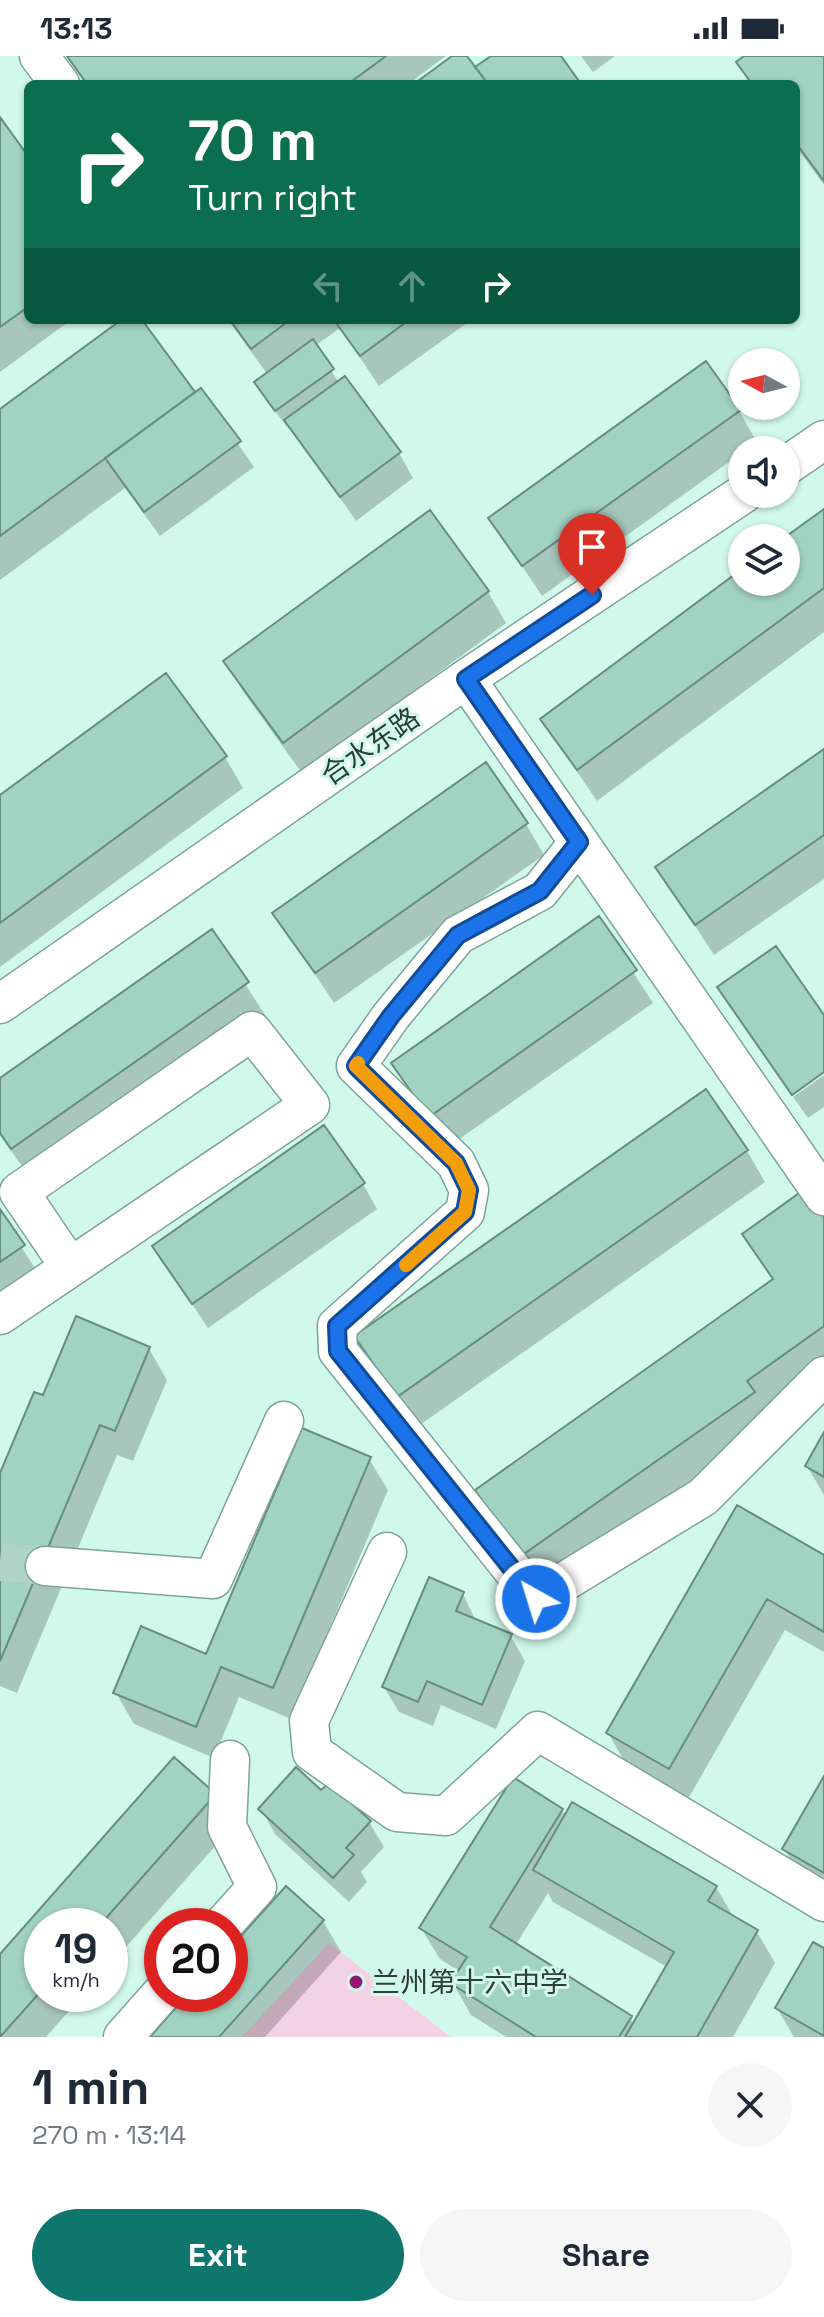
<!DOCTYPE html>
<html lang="en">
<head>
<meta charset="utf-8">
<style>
  :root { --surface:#fff; --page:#f6f6f7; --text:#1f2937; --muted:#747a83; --accent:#0f766e }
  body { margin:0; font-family:"Space Grotesk","Noto Sans SC",sans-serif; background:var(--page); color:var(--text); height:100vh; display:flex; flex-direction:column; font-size:30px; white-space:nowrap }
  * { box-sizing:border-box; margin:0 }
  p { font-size:26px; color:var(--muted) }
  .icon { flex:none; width:44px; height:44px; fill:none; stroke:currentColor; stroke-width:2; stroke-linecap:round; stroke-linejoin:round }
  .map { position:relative; height:1981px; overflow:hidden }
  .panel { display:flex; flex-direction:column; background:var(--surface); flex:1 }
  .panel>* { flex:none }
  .banner { position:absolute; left:24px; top:24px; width:776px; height:244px; border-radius:12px; box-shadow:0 2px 6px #0004; background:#0b6e4f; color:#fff; overflow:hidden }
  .needle { width:52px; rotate:277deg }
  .fabs { position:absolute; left:728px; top:292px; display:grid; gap:16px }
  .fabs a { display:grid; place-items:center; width:72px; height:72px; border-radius:50%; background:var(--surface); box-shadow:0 2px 6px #0004; font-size:40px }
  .speed { position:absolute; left:24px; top:1852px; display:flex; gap:16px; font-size:40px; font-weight:700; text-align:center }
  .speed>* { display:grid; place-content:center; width:104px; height:104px; border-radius:50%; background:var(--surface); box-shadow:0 2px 6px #0004; line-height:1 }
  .speed small { font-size:20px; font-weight:400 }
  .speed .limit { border:12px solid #d22; background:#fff; color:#111 }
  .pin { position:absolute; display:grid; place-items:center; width:68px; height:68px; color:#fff; margin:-82px -34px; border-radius:50% 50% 50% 0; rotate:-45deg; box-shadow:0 0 8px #0007 }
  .pin .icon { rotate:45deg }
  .me { position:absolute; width:88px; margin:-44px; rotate:321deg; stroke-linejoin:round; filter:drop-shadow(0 0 6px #0008) }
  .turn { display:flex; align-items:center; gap:28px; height:168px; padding:0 32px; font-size:36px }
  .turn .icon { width:104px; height:104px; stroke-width:2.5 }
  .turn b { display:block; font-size:56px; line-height:68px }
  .lanes { display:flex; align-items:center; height:76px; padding:0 32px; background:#0003; justify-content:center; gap:40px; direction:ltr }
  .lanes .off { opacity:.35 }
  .round { display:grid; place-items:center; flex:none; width:84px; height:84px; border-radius:42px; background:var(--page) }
  .overview { display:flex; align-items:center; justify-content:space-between; height:136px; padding:0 32px }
  h1 { font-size:48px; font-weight:700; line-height:60px }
  .action { display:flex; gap:16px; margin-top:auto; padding:16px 32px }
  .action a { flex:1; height:92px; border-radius:48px; background:var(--accent); color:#fff; font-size:32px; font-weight:700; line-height:92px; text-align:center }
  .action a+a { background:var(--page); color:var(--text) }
  .status { display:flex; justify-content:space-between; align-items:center; height:56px; padding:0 40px; background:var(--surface); direction:ltr }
  .status svg { height:22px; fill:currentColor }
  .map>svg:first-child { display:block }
  .green { fill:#f4d2e6 }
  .shadow { fill:#0003; fill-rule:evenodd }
  .building { fill:#a1d2c2; stroke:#678c80; stroke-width:2 }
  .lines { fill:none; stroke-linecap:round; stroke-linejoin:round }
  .minor-tunnel { stroke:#b0d3c7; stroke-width:38; stroke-dasharray:38 19; stroke-linecap:butt }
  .minor-casing { stroke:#7ea498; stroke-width:41 }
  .minor { stroke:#fff; stroke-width:38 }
  .route-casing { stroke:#114b97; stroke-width:20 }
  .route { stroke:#1a73e8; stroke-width:14 }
  .slow { stroke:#f59e0b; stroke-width:14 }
  .poi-dot { fill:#931874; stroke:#d1f9eb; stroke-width:3 }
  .labels { text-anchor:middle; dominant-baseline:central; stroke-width:6; stroke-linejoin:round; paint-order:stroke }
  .street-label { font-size:28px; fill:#2d3d38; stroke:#d1f9eb }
  .poi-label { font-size:28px; fill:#2d3d38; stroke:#d1f9eb; text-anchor:start }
</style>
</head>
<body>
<div class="status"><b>13:13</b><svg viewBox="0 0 49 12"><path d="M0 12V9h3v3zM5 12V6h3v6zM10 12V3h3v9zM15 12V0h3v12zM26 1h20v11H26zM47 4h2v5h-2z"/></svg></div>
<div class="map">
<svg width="824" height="1981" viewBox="0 0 824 1981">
  <rect width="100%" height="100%" fill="#d1f9eb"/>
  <path class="green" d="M329,1887L451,1981H242Z"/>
  <path class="shadow" d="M69,0H446L408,28H85Z
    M581,0H615L593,16Z
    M747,0H824V129L796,91V28H751L739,6Z
    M0,65L28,103V264H71L0,316Z
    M125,264H140L194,339L201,334L254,411L160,480L125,432L0,524V355Z
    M228,264H471L379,330L340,272L315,290L339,327L399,397L413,422L356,465L290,369L287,371L267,344L257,327L268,319Z
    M739,355L757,386L542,540L491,463Z
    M824,455V576L597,745L542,664L742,516V526H786Z
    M488,536L506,567L302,717L244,637L226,606Z
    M824,695V823L714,899L657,811Z
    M225,701L243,732L0,911V742Z
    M526,768L544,799L334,947L275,858Z
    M599,863L653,947L448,1091L393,1007Z
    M211,875L265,959L31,1123L0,1079V1025Z
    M720,932L824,962V1014L790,1037Z
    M824,1019V1051L808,1062L793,1041Z
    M747,1095L765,1126L417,1371L357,1281Z
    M363,1128L377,1153L208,1272L154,1191Z
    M824,1155V1314L771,1368L540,1530L477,1435L774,1226L745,1178Z
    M0,1157L46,1230L0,1262Z
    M149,1293L167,1324L133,1405L117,1399L17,1637L0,1630V1422L44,1342Z
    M824,1380V1439L807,1410Z
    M369,1403L388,1434L291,1663L239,1641L214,1702L134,1668L116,1637L207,1600Z
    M737,1451L824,1501V1596L785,1574L688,1743L626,1708L608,1677Z
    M463,1538L476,1565L510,1579L525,1605L496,1673L441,1649L433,1670L399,1656L384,1631Z
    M175,1703L233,1770L110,1909V1870H42V1938H84L46,1981H0V1901Z
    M824,1724V1837L803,1824L784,1793Z
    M321,1737L369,1766L384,1791L361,1816L367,1826L349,1846L275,1778L261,1753Z
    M562,1754L566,1761L716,1831L734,1862L757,1876L775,1907L733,1981H506L471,1959L453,1927L460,1916L440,1903L421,1872ZM548,1837L553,1846L667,1911L634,1969L630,1962L515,1890Z
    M323,1865L341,1896L265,1981H152L191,1938H230V1895Z
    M824,1895V1981H794L777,1952Z"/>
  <path class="building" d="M67,0H386L348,28H87Z
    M452,0H467L488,28H414Z
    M491,0H561L581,28H488L475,11Z
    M744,0H824V125L796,87V28H752L736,6Z
    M0,61L28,100V251L0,271Z
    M121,264H142L195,336L0,480V353Z
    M230,264H290L251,293Z
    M334,264H409L360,300Z
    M313,283L334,313L275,355L254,326Z
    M706,305L741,354L522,510L488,462Z
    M345,320L401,396L340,441L284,364Z
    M201,332L241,385L144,456L105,402Z
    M824,453V532L577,714L540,663L742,513V526H786L784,482Z
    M430,454L489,535L283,687L223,605Z
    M166,617L227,700L0,867V739Z
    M824,693V779L695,869L655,811Z
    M486,706L528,767L315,917L272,857Z
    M599,860L637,914L429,1061L391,1007Z
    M212,873L249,926L11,1093L0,1077V1022Z
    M776,890L824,959V1016L792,1039L717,931Z
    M706,1033L748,1094L397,1341L354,1280Z
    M324,1069L365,1127L192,1248L152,1190Z
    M809,1130L824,1151V1270L747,1325L755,1336L521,1500L475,1434L773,1223L742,1178Z
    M0,1153L25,1189L0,1206Z
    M76,1260L150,1291L115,1375L100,1369L0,1605V1417L34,1336L43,1339Z
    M302,1372L371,1401L273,1632L221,1611L196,1671L113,1637L141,1570L206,1598Z
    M824,1376V1421L805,1410Z
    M737,1449L824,1499V1576L767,1543L669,1713L606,1677Z
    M429,1521L464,1536L456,1555L512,1578L482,1649L427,1625L418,1646L382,1631Z
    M174,1701L216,1738L99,1870H42V1934L0,1981V1898Z
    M296,1711L321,1734L329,1727L371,1765L346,1792L354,1799L333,1822L258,1753Z
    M824,1720V1817L782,1793Z
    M513,1721L563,1753L490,1871L632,1960L619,1981H536L450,1927L467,1901L419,1872Z
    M572,1746L717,1830L708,1845L758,1874L697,1981H625L674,1896L533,1814Z
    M286,1830L324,1864L219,1981H150L188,1938H230V1892Z
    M813,1886L824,1892V1980L775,1952Z"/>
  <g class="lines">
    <path class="minor-tunnel" d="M0,1506L45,1510"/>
    <g class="minor-casing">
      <path id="minor" d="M39,0L60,28
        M786,410L824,384
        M466,623L824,1140
        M579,786L540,835L458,879L391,960L356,1010L456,1107L469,1134L465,1156L337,1270L338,1295L536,1543L703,1441L824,1320
        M0,948L466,623L743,438
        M0,1259L310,1049L252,975L19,1136L70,1211
        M387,1496L309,1665L312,1696L397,1756L446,1760L538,1675L824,1846
        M45,1510L213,1523L284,1365
        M222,1870L257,1831L227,1771L230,1704
        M123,1981L162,1937"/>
    </g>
    <use href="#minor" class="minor"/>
  </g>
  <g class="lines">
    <g class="route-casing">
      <path id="route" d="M536,1543L338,1295L337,1270L465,1156L469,1134L456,1107L356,1010L391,960L458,879L540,835L579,786L466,623L592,539"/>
    </g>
    <use href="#route" class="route"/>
    <path class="slow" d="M358,1007L356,1010L456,1107L469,1134L465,1156L406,1209"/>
  </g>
  <circle class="poi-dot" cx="356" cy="1926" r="8"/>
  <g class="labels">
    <g class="street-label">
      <text transform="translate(370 690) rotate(-35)">合水东路</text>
    </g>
    <g class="poi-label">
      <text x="372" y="1926">兰州第十六中学</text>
    </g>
  </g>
</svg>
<div class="fabs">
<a><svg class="needle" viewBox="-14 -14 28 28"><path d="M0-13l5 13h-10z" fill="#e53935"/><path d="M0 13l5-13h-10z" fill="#747a83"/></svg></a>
<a><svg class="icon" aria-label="sound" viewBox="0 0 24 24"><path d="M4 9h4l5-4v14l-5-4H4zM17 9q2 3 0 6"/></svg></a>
<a><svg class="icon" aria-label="layers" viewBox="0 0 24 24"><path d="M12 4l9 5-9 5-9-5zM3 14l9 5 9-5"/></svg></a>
</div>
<div class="speed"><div>19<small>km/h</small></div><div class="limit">20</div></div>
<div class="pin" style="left:592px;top:539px;background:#d93025"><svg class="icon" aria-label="arrive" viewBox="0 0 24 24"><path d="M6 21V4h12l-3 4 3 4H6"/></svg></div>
<svg class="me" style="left:536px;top:1543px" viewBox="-20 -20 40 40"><circle r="17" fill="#1a73e8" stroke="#fff" stroke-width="3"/><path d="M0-11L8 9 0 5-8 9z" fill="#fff"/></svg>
<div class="banner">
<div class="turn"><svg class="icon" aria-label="right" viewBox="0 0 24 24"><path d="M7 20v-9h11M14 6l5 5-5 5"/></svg><div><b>70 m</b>Turn right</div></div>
<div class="lanes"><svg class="icon off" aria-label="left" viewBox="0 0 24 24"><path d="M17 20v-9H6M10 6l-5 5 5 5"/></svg><svg class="icon off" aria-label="ahead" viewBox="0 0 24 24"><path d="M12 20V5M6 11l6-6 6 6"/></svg><svg class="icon" aria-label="right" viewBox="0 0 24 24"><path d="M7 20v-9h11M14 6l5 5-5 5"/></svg></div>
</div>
</div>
<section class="panel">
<div class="overview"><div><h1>1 min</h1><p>270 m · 13:14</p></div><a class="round"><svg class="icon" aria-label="close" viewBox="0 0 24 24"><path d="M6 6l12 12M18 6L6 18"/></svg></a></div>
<div class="action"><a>Exit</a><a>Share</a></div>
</section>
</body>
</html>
